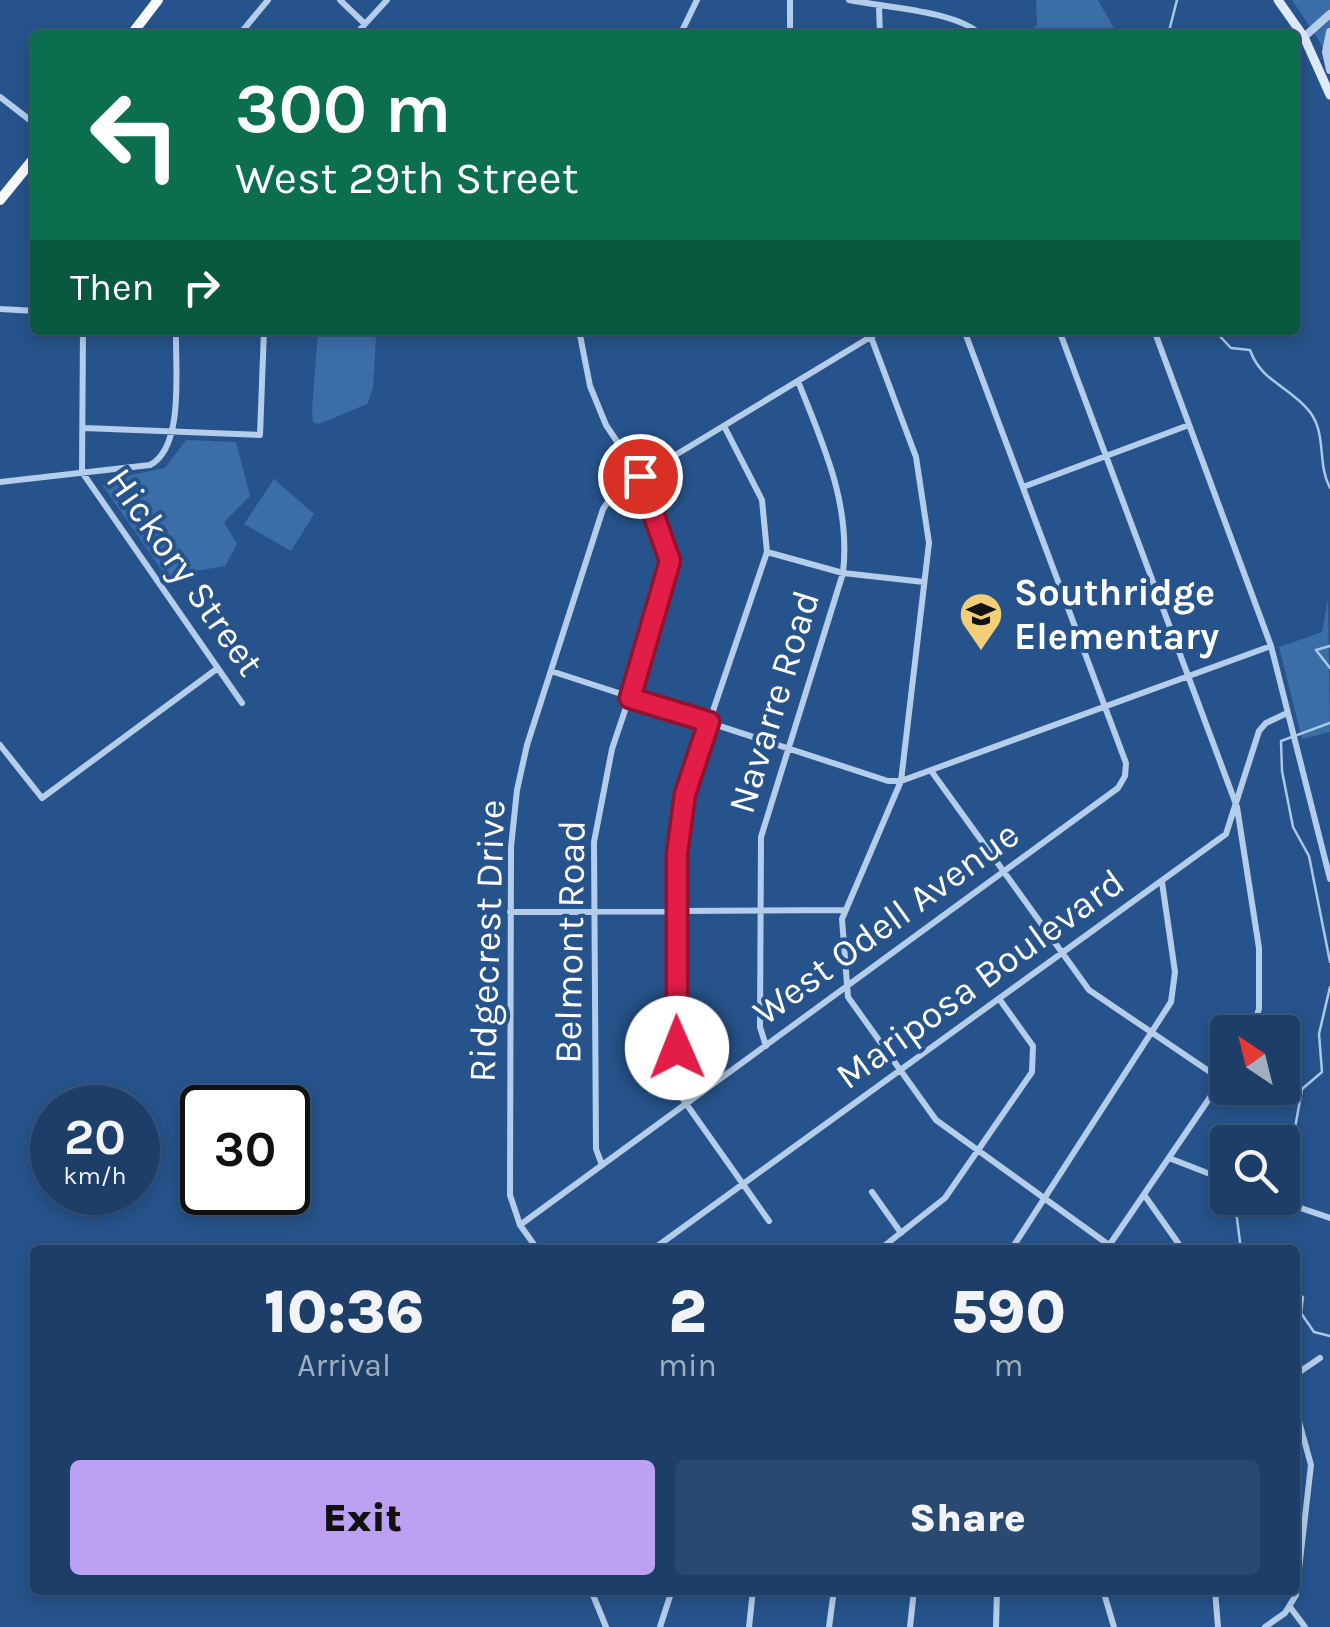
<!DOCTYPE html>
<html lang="en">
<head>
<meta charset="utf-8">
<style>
  :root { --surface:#1c3e68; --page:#294971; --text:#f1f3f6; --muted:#a0aec0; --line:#3a577c; --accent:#bca0f2 }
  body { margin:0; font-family:Karla,sans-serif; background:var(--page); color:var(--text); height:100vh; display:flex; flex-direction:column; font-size:38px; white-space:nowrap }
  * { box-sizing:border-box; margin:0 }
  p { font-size:32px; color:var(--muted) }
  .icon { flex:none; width:55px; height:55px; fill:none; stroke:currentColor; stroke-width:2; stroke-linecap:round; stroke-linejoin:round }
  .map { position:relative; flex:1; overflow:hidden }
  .sheet { position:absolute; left:30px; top:1245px; width:1270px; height:350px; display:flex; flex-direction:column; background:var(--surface); border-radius:10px; box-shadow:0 5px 15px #0003,0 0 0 2px var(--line) }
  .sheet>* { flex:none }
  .banner { position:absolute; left:30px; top:30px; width:1270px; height:305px; border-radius:10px; box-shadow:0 5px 15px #0003,0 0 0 2px var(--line); background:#0b6e4f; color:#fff; overflow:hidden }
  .needle { width:65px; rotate:325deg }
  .buttons { position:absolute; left:1210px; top:1015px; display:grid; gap:20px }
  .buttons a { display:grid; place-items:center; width:90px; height:90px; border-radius:10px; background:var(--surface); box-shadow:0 5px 15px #0003,0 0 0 2px var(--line); font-size:50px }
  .speed { position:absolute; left:30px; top:1085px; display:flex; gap:20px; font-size:50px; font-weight:700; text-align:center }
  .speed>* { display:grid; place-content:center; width:130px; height:130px; border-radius:50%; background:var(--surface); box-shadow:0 5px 15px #0003,0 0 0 2px var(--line); line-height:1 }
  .speed small { font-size:25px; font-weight:400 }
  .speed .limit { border:5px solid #111; border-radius:15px; background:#fff; color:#111 }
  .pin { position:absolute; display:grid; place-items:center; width:85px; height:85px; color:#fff; margin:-42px; border:5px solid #fff; border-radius:50%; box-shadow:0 2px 10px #0007 }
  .me { position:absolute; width:110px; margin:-55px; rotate:359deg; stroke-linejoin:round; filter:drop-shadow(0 0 8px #0008) }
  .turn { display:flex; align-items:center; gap:35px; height:210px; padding:0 40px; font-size:45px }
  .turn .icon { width:130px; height:130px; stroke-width:2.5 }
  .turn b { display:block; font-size:70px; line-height:85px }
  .then { display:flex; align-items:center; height:95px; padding:0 40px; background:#0003; gap:20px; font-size:38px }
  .eta { display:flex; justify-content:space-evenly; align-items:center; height:170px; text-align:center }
  .eta b { font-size:60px; font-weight:800; line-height:70px }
  .primary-button { display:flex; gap:20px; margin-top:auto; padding:20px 40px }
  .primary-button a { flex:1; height:115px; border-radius:10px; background:var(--accent); color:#111; font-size:40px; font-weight:800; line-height:115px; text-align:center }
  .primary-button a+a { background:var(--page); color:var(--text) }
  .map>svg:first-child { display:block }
  .green { fill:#3b6da7 }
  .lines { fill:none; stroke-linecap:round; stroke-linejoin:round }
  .stream { stroke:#a9c8ea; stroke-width:2.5 }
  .minor { stroke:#b4cdea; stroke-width:6 }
  .tertiary { stroke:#b4cdea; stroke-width:8 }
  .secondary { stroke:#dfeaf8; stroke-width:9 }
  .primary { stroke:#f8fafe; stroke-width:10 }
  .route-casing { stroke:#92132f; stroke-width:25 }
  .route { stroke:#e11d48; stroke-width:18 }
  .labels { text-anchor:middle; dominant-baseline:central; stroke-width:8; stroke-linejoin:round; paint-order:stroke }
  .street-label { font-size:38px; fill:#fff; stroke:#26538b }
  .poi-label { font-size:38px; font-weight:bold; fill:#fff; stroke:#26538b; text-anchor:start }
</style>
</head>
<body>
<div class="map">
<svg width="1330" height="1627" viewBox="0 0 1330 1627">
  <rect width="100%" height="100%" fill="#26538b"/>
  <path class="green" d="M1036,0H1098L1118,35H1023L1037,25Z
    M1292,0H1330V68L1320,42Z
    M318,330H376V334L373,388L367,404L319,424L313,422L312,410Z
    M186,440L236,442L250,496L224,522L237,544L225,566L166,576L103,486L116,478L165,468Z
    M274,479L314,514L291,551L244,524Z
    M1328,599L1330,732L1302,739L1279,647L1322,632Z"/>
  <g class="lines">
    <path class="stream" d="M1168,35L1177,0
      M1214,330L1231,348L1250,350C1261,382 1290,386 1310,412C1327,435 1317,464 1330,488
      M1330,646L1316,650L1330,668
      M1330,723L1281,741L1282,771L1293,827L1309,856L1330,962
      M1280,1142L1295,1128L1302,1089L1322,1072L1319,1034L1330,987
      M1240,1198L1235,1203L1241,1250
      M1295,1293L1303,1297L1301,1313L1314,1332L1330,1336"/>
    <path class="minor" d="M340,0L365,24
      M849,0C883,7 958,11 981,35
      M879,6L880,35
      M239,35L268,0
      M355,35L387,0
      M680,35L697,0
      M790,35V0
      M1295,43L1304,37
      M0,97L35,124
      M0,309L35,311
      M83,330L82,472L242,703
      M579,330L590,386L606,425L640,476L670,561L665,591L612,749L594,842L596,1149L602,1165
      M1059,330L1237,807L1259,948V1009L1251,1032
      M1154,330L1271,646L1330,879
      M871,337L916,457L929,543L901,781L842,919L848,997L936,1120L1109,1245
      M724,426L762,500L767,552L685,793L677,854V1083L680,1095L769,1221
      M84,428L260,435L264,330
      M0,482L150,465C185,447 175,366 176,330
      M1023,487L1189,425
      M767,552L843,573L924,582
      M551,671L888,781H901L1271,646
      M0,745L42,798L218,668
      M932,772L1089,990L1222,1080
      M510,912L844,910
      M766,1046L760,1027L761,837L843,573C851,503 823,445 798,381
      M1169,1158L1228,1181
      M872,1192L901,1233
      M1145,1196L1183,1250
      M1271,1198L1330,1218
      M520,1225L1118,788L1125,776L1126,763L964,330
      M538,1250L520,1225L510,1195L511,847L517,790L527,745L603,509L616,491L882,330
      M652,1250L1226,834L1259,731L1266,723L1285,714
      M879,1250L945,1198L1032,1072L1033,1046L1000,1000
      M1011,1250L1171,1002L1175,972L1162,882
      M1106,1250L1228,1071
      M1295,1375L1320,1358
      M591,1590L606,1627
      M1103,1590L1114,1627
      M1215,1590L1218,1627
      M1290,1607L1305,1627
      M660,1627L672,1590
      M749,1627L753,1590
      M829,1627L834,1590
      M910,1627L914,1590
      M996,1627L997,1590
      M1265,1627L1285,1613L1296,1595L1311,1465L1295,1407"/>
    <path class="tertiary" d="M1330,32L1326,52L1330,70
      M1304,37L1330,14"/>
    <path class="secondary" d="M1278,0L1304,37L1330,95"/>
    <path class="primary" d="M131,35L158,0
      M0,200L35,157"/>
  </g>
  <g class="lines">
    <g class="route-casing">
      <path id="route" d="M640,476L670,561L630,698L709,722L685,794L677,854V1048"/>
    </g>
    <use href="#route" class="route"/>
  </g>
  <defs>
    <g id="school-pin" transform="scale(2.25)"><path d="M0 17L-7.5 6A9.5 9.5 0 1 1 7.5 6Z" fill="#f3ce79" stroke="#26538b"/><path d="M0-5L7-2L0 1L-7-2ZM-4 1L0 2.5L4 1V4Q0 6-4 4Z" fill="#111"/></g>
  </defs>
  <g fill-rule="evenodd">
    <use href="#school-pin" x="981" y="614"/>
  </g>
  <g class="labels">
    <g class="street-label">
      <text transform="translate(185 572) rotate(55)">Hickory Street</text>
      <text transform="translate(774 702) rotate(-73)">Navarre Road</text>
      <text transform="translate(886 923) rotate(-36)">West Odell Avenue</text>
      <text transform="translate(487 941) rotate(-88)">Ridgecrest Drive</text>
      <text transform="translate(570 942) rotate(-89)">Belmont Road</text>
      <text transform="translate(980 979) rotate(-36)">Mariposa Boulevard</text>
    </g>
    <g class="poi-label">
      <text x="1014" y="592">Southridge<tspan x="1014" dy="44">Elementary</tspan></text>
    </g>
  </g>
</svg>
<div class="buttons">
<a><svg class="needle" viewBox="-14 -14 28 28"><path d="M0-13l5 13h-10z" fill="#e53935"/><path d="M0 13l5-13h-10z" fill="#a0aec0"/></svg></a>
<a><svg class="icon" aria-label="search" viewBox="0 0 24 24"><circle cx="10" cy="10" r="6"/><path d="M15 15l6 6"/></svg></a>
</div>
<div class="speed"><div>20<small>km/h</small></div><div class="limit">30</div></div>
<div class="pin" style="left:640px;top:476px;background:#d93025"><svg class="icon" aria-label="arrive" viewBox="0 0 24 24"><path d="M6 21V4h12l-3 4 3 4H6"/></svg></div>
<svg class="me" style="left:677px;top:1048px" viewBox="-20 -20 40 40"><circle r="19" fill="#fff"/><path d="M0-13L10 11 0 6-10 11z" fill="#e11d48"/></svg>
<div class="banner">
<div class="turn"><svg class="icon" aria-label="left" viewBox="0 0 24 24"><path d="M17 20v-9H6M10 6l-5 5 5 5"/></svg><div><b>300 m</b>West 29th Street</div></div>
<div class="then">Then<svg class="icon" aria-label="right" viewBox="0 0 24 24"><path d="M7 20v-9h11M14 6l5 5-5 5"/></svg></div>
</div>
<section class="sheet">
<div class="eta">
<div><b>10:36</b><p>Arrival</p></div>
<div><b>2</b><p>min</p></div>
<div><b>590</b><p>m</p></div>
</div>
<div class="primary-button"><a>Exit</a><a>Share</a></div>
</section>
</div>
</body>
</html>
